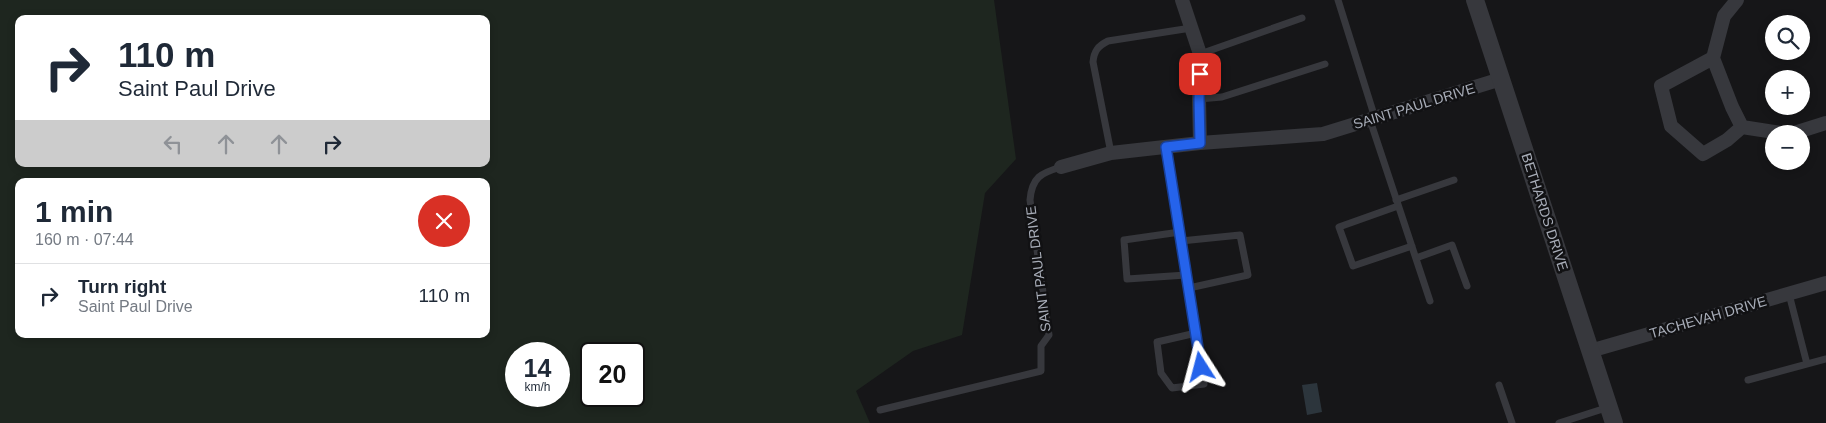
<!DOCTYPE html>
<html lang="en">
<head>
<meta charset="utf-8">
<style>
  :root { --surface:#fff; --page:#f2f2f3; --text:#1f2937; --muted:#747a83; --line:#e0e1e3 }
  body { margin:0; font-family:Helvetica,sans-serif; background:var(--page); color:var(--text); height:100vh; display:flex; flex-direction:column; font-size:19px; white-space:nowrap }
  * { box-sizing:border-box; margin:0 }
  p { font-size:16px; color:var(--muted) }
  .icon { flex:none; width:28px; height:28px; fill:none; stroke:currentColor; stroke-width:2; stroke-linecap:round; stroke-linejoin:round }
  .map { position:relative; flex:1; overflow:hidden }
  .side { position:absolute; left:15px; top:178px; width:475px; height:160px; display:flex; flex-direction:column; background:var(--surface); border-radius:10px; box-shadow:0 2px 8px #0003 }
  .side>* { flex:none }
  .guide { position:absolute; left:15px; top:15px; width:475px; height:152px; border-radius:10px; box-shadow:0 2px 8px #0003; background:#fff; color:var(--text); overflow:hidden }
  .buttons { position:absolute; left:1765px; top:15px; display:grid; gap:10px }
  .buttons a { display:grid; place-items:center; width:45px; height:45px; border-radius:50%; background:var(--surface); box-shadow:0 2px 8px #0003; font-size:25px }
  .speed { position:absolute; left:505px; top:342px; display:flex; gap:10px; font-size:25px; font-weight:700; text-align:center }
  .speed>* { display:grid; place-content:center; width:65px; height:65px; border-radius:50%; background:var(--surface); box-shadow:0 2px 8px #0003; line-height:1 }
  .speed small { font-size:12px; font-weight:400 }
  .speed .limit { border:2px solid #111; border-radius:8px; background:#fff; color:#111 }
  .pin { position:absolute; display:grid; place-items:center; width:42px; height:42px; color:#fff; margin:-21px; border-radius:10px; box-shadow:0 2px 8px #0006 }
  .me { position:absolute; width:55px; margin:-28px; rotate:351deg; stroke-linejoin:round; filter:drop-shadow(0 0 4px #0008) }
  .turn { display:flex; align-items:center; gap:18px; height:105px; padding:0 20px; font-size:22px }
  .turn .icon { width:65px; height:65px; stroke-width:2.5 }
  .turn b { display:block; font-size:35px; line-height:42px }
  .lanes { display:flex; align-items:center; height:48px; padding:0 20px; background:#0003; justify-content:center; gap:25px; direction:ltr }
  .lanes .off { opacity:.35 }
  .round { display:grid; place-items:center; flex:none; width:52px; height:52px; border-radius:26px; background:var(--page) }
  .head { display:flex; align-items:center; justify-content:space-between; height:85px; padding:0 20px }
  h1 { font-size:30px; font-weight:700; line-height:38px }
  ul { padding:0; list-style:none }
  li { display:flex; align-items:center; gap:15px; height:65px; padding:0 20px; border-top:1px solid var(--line) }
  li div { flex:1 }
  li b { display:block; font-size:19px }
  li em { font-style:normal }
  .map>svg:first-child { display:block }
  .green { fill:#1e261f; fill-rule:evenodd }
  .water { fill:#2c353c }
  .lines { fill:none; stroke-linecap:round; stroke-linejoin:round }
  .service { stroke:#37383d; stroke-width:7 }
  .minor { stroke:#37383d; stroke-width:14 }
  .tertiary { stroke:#37383d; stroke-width:18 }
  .route-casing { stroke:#184099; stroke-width:12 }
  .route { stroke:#2563eb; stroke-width:9 }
  .labels { text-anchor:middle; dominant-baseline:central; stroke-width:5; stroke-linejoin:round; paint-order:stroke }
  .street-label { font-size:14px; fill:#a8adb8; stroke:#111113 }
</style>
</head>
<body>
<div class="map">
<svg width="1826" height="423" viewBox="0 0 1826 423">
  <rect width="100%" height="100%" fill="#161618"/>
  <path class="green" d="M0,0H994L1016,159L985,193L962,335L913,351L856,391L870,423H0ZM19,19H486V164H19ZM19,181H486V334H19ZM516,354H559V396H516ZM591,354H634V396H591Z"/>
  <path class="water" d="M1317,383L1322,412L1307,415L1302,385Z"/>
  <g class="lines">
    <path class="service" d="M1338,0L1375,118
      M1200,54L1302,18
      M1199,99L1222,97L1325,64
      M1370,120L1430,301
      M1166,147L1204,384L1172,388L1161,373L1157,342L1196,333
      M1111,153L1093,62C1094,51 1098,46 1108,41L1191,28
      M1396,200L1454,180
      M1398,206L1339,227L1353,266L1412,246
      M1180,232L1124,240L1127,279L1186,275
      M1181,241L1240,235L1248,275L1189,288
      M1416,258L1452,245L1467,286
      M1789,294L1807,364
      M1748,380L1826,359
      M1499,385L1512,423
      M880,410L1041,371V346L1049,335L1030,200C1032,177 1041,173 1061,167
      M1559,423L1609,407"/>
    <path class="minor" d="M1182,0L1200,54L1199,99L1200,143
      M1737,0L1724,16L1713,58L1661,86L1671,126L1703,154L1727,140L1742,127L1787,134
      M1713,58L1732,107L1742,127
      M1791,134L1826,123
      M1061,167L1111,153L1200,143L1323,134L1501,79
      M1590,351L1826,283"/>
    <path class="tertiary" d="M1475,0L1614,423"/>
  </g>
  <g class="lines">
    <g class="route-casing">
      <path id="route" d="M1200,74L1199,99L1200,143L1166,147L1201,367"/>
    </g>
    <use href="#route" class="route"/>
  </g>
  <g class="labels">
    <g class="street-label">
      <text transform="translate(1414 106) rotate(-17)">SAINT PAUL DRIVE</text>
      <text transform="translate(1545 212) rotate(72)">BETHARDS DRIVE</text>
      <text transform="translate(1038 269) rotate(-97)">SAINT PAUL DRIVE</text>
      <text transform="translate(1708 317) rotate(-16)">TACHEVAH DRIVE</text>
    </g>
  </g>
</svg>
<div class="buttons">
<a><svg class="icon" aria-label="search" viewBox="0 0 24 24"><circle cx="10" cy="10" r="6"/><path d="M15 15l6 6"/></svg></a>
<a>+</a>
<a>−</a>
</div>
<div class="speed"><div>14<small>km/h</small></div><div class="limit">20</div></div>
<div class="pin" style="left:1200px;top:74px;background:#d93025"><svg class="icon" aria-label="arrive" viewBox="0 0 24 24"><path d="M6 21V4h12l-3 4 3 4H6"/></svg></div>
<svg class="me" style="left:1201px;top:367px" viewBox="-20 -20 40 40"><path d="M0-17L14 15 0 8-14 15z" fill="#2563eb" stroke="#fff" stroke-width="4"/></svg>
<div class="guide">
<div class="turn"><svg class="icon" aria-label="right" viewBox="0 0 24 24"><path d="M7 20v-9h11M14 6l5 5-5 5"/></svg><div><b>110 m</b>Saint Paul Drive</div></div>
<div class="lanes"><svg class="icon off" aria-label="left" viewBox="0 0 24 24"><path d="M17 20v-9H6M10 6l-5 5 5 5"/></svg><svg class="icon off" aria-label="ahead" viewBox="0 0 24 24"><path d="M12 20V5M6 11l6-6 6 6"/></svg><svg class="icon off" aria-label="ahead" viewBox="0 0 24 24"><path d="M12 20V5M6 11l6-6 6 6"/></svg><svg class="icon" aria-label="right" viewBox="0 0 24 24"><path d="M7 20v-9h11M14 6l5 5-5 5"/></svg></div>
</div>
<section class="side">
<div class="head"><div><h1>1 min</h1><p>160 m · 07:44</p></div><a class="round" style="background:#d93025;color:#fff"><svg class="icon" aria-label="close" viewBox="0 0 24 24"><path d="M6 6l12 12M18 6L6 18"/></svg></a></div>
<ul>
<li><svg class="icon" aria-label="right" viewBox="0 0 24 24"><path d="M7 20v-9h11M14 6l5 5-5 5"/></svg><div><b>Turn right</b><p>Saint Paul Drive</p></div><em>110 m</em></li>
</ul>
</section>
</div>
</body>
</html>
